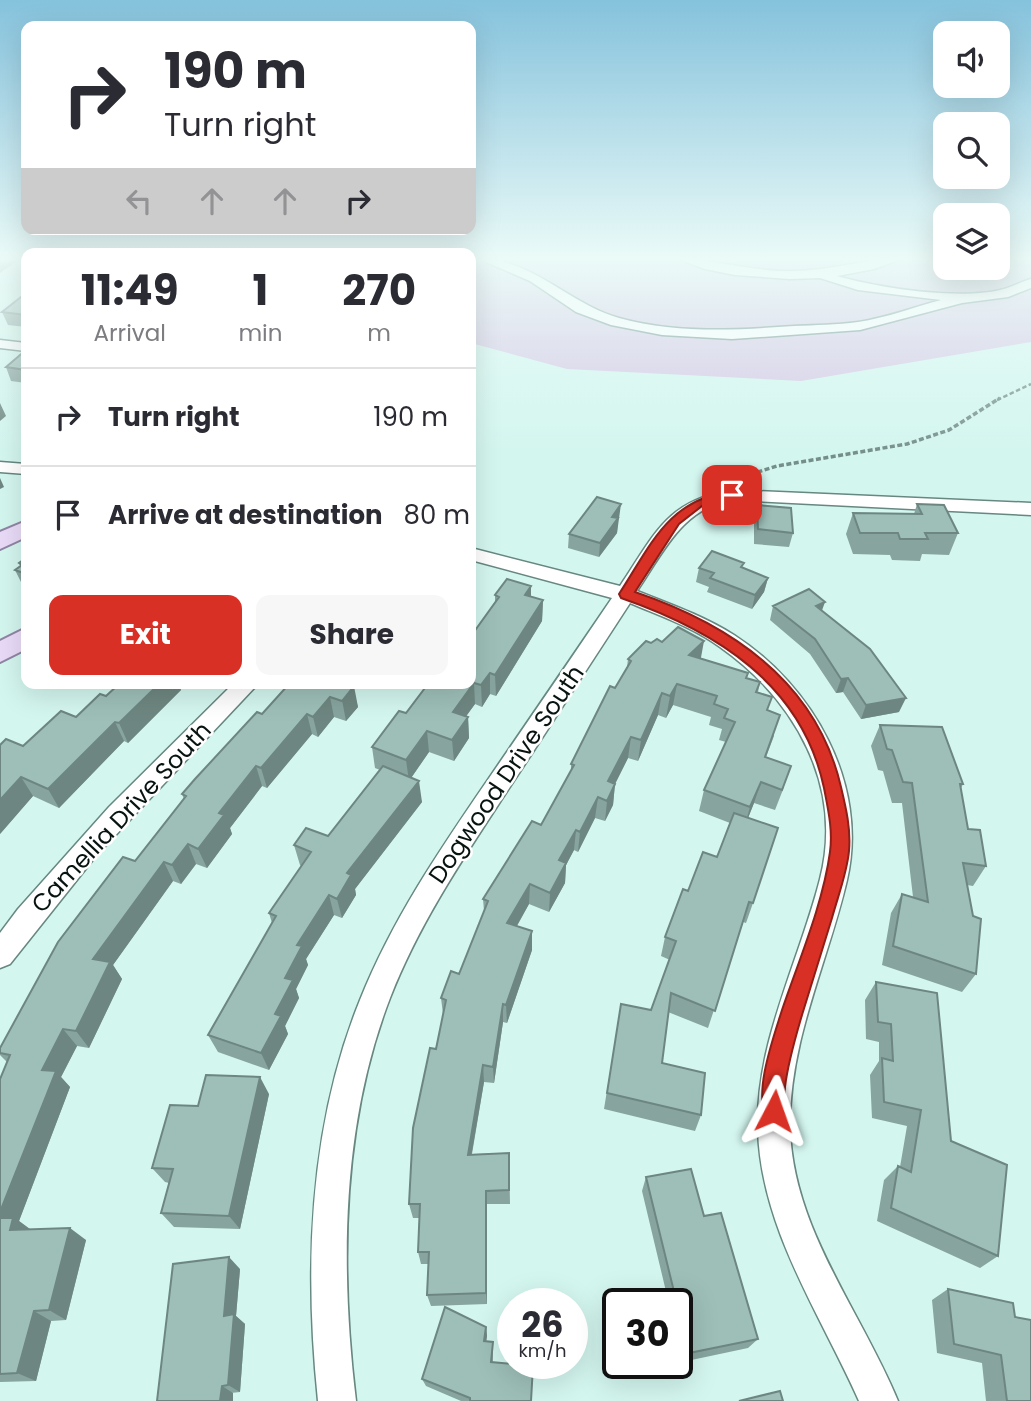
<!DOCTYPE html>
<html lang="en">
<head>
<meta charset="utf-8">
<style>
  :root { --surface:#fff; --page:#f7f7f7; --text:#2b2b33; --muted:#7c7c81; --line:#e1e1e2; --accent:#d93025 }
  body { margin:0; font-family:Poppins,sans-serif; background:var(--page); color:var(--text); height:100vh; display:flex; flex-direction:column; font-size:26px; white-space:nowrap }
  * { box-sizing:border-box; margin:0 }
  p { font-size:23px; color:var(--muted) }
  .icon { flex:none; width:38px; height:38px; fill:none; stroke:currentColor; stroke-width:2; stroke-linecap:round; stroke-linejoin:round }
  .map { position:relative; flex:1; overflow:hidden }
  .drawer { position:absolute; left:21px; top:248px; width:455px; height:441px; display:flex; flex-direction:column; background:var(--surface); border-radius:14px; box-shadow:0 7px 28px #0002 }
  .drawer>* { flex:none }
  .hud { position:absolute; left:21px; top:21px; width:455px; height:214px; border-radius:14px; box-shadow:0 7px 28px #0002; background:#fff; color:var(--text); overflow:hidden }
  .tools { position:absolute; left:933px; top:21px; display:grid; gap:14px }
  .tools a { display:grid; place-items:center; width:77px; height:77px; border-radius:14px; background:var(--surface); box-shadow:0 7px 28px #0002; font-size:35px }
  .speed { position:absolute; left:497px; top:1288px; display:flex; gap:14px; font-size:35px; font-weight:700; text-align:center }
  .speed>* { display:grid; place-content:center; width:91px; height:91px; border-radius:50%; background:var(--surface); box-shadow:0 7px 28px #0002; line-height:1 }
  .speed small { font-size:18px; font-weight:400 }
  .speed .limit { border:4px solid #111; border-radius:10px; background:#fff; color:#111 }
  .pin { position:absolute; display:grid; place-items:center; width:60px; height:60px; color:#fff; margin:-30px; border-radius:14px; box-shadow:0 4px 10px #0006 }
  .me { position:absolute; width:77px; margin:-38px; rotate:4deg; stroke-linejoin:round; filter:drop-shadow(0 0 5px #0008) }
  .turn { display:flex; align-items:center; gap:24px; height:147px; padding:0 28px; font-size:32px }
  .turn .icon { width:91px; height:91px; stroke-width:2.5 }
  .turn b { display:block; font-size:49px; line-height:60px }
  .lanes { display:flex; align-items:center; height:66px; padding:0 28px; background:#0003; justify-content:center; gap:35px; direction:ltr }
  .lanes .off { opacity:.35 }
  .eta { display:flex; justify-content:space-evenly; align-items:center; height:119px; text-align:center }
  .eta b { font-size:42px; font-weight:700; line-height:49px }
  .primary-button { display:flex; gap:14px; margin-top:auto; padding:14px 28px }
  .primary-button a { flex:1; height:80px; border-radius:14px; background:var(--accent); color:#fff; font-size:28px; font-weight:700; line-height:80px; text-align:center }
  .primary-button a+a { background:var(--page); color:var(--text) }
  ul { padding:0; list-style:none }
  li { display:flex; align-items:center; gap:21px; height:98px; padding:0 28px; border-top:2px solid var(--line) }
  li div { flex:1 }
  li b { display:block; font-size:26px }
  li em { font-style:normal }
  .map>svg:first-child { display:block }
  .green { fill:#d4c5e4 }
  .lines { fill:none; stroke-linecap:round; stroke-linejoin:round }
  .minor-casing { stroke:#678781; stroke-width:3 }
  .major-casing { stroke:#9185a5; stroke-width:4 }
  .path-far1 { stroke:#768e8a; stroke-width:2.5; stroke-dasharray:4.5 2.5; stroke-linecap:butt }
  .path { stroke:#768e8a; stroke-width:3.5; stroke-dasharray:5 2.5; stroke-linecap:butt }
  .minor { fill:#fff; fill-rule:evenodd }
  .major { fill:#e9dbf8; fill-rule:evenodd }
  .wall { fill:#87a49e }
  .shaded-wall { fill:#6e8681 }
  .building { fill:#9dbfb8; stroke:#6e8681; stroke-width:2 }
  .route { fill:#d93025; stroke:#8d1f18; stroke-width:2 }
  .labels { text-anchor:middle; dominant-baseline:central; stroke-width:5; stroke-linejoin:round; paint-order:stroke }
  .street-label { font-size:24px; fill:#071311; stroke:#fff }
</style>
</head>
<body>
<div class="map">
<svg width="1031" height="1401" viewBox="0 0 1031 1401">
  <rect width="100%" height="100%" fill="#d3f6ef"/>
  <path class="green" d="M471,259H945V268H998V259H1031V342L801,381L567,369L471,343Z"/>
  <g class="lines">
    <g class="minor-casing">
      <path id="minor" d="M479,259C533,259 569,304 619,318C676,334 737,330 794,326C815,325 837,325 858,322C886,318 914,307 941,300L858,290L820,278L790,279L735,275L705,269L678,259C714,259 750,271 787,271C826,272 863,259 901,259L874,269L837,276C879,288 958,300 1000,290C1011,288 1020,282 1031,279V288L1008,297L962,303L860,330L732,339L662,335L611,325L576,312L530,281Z
        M0,340L26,343V351L0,348Z
        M0,462L26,464V474L0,472Z
        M732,490L1031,503V515L732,500C682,508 663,553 637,591C670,604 704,616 734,635C813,686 869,784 847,880C828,962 789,1040 790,1127C792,1228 861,1311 898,1401H859C820,1313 761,1229 758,1130C755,1043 799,962 820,879C844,786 795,700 720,647C693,627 660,616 630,603C587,669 545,734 502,799C460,863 418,926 390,998C341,1125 340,1268 356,1401H318C304,1267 309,1126 360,1000C392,920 439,851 487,781C529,720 571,659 612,598L471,560V548L620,586C654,536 666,500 732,490Z
        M233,684H258L96,856L10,964L0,968V933L18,909L109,807Z"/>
    </g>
    <g class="major-casing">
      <path id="major" d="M26,521V537L0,549V532Z
        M26,628V649L0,662V641Z"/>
    </g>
    <path class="path-far1" d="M997,400L1031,384"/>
    <path class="path" d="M736,479L777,466L907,444L949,430L1000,398"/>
    <use href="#minor" class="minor"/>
    <use href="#major" class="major"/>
  </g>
  <path class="wall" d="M26,293V327L8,325L2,312Z
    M26,350V383L11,381L6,367Z
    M917,504L958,533L949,555L922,554L920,561L892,560L890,555L853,554L846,534L853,513L914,514Z
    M757,505L793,533L789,547L754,544V519Z
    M619,518L618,520L617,533L599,557L568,548L569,534Z
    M26,558V586L22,584L15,570L20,566L19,563Z
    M699,568H743L768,578L764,592L752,609L707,592L709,587L696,582Z
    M495,595L531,597L543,600L542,621L496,696L490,694L482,707L475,704L466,716L468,717L469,738L454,761L429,752L411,778L422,802L355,889L356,895L342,918L334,915L306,959L308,965L296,989L299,998L285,1026L288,1034L269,1070L218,1052L208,1035L272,923L269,913L301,866L300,865L294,845L328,836L380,770L375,768L372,747L406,713L471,684L495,602Z
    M773,606L822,611L899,712L861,719L843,692L836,693L810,654L770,620Z
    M628,659H700L748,673L747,678L760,682L758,692L768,711L774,736L766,757L784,787L775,810L754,803L748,818L753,903L746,923L743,922L708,1028L668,1012L662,1063L701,1115L695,1131L604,1109L618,1022L651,1010L670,960L661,956L665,937L688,891L717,857L730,823L699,811L704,790L726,742L719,740L722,729L709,725L711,717L673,705L666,718L658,715L638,761L628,758L615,784L613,805L605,821L595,818L578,852L574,850L566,865L565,883L549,912L529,904L517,926L532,931V950L507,1023L503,1022L494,1083L484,1082L472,1154L509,1153L510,1204H487V1304L431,1306L427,1295L428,1264H421L418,1252L419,1218H413L409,1204L436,1049L443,1014L441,998L459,974L484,911L483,899L541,825L571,771V764L627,667Z
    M119,684H178L181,690L128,743L124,741L59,808L33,796L0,834L23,746L76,717L106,696Z
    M289,684H354L352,686L358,707L346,721L334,717L318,737L312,734L267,788L262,786L230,828L232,834L207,868L196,864L181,884L173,881L113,965L122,979L89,1048L77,1046L61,1077L70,1087L19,1221L30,1229L86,1240L66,1320L51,1321L36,1381L0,1382V1079L7,1062L0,1055V1048L135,861L184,799L182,794L262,714Z
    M880,725L963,784L961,788L968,829L986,866L973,886L967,885L976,974L962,992L882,965L891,913L902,894L913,897L902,803H892L883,771L878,770L871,746Z
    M876,982L951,1141L998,1256L980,1268L877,1221L884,1180L898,1166L900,1167L907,1126L872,1118L870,1075L879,1061V1042L866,1039L865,1000Z
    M269,1094L240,1229L174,1227L161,1213L169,1183L165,1182L152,1168L198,1106Z
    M646,1177L704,1216L758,1339L748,1348L682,1362L677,1340V1304H669L642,1191Z
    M240,1269L236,1316L245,1324L240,1392L157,1401Z
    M948,1289L1015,1317L1031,1401H986L982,1363L937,1353L932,1300Z
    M486,1327L487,1336L486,1341L493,1351V1362L531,1401H461L426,1386L422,1379Z"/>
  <path class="shaded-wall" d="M0,259H20L0,273Z
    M0,403L6,416L0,421Z
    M0,478L4,487L0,489Z
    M621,504L617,533L599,557L600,543L612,517Z
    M768,578L764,592L752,609L755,595Z
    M531,586V608L525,595Z
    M543,600L542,621L496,696L495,675Z
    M825,602L820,616L816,606Z
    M704,641L700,663L689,655Z
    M490,673V694L482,707L481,685Z
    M848,678L843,692L836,693L841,679Z
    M474,683L475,704L454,733L453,712Z
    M159,684H178L181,690L128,743L119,723Z
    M339,684H354L352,686H354L358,707L346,721Z
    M677,684L673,705L666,718L670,696Z
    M662,693L658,715L638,761L641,740Z
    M330,697L334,717L318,737L313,717Z
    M906,698L899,712L861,719L866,705Z
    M307,714L312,734L267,788L261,768Z
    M468,717L469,738L454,761L452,740Z
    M115,722L124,741L59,808L48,789Z
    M427,731L429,752L409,781L406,760Z
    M631,737L628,758L606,802L608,781Z
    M256,766L262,786L230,828L232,834L207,868L198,849L219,813Z
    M21,777L33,796L0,834V800Z
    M419,781L422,802L355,889L356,895L342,918L337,899L347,873Z
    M761,782L754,803L744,828L750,807Z
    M615,784L613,805L605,821L607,801Z
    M598,797L595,818L578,852L580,832Z
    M576,830L574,850L566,865L565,883L549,912L550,893L559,860Z
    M188,844L196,864L181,884L172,865Z
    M164,862L173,881L113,965L122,979L89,1048L76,1031L93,959Z
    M530,884L529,904L507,943V923Z
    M329,895L334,915L306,959L308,965L296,989L299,998L285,1026L288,1034L269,1070L261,1053L275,1014L285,978L297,945Z
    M532,931V950L507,1023L506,1005Z
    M503,1004V1022L494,1083L493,1067Z
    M63,1029L77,1046L61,1077L70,1087L19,1221L31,1230H10L0,1220V1212L42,1070Z
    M483,1065L484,1082L469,1169L468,1155Z
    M260,1077L269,1094L240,1229L229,1216Z
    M486,1191L487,1204V1304L486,1293Z
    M70,1228L86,1240L66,1320L49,1310Z
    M229,1257L240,1269L236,1316L245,1324L240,1392L228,1385L224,1316Z
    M34,1311L51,1321L36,1381L17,1373Z
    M486,1327L487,1336L485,1350L484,1341Z
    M222,1386L233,1393V1401H220Z"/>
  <path class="building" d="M26,293V315L2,312Z
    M26,350V370L6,367Z
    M597,497L621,504L612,517L618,518L600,543L569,534Z
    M917,504L944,505L958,533H925L928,539H900L898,533H860L853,513L922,514Z
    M757,505L791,508L793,533L758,529Z
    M712,551L744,563L741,567L768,578L755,595L710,578L714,573L699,568Z
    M26,558V574L15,570L22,565L19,563Z
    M507,579L531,586L525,595L543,600L495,675L490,673L481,685L474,683L453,712L468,717L452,740L427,731L406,760L372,747L399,711L406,713L428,684H471V636L499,597L495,595Z
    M809,589L825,602L816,606L870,649L906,698L866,705L848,678L841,679L815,639L773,606Z
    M678,627L704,641L689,655L748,673L746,678L760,682L756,692L772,697L767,710L780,715L765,757L791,766L782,790L761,782L750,807L704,790L735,722L724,718L728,709L714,704L717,696L677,684L670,696L662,693L641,740L631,737L608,781L615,784L607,801L598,797L580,832L576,830L559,860L566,863L550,893L530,884L507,923L532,931L506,1005L503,1004L493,1067L483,1065L468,1155L509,1153V1190L486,1191V1293L427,1295L429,1252H418L420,1204H409L413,1128L430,1048L436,1049L446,1000L441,998L451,971L459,974L488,901L483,899L532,821L541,825L574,765L571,764L610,686L615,688L631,661L628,659L646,641L651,643L657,639L662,642Z
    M119,684H159L119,723L115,722L48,789L21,777L0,800V745L6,739L23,746L61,711L76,717L100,694L106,696Z
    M289,684H348L354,686L342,701L330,697L313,717L307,714L261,768L256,766L219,813L224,815L198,849L188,844L172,865L164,862L93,959L110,962L76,1031L63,1029L42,1070L56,1071L0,1212V1079L10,1055L0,1053V1048L58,942L123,857L135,861L186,796L182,794L195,779L257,712L262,714Z
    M880,725L942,727L963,784H960L968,829L980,830L986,866L963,863L973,916L981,919L976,974L893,946L902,894L928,902L912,783L903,782L892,750L887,749Z
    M383,766L419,781L347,873L351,875L337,899L329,895L297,945L302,946L285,978L293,980L275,1014L281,1016L261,1053L208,1035L276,916L269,913L311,852L294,845L306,828L328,836Z
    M734,813L778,828L753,903L749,902L715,1011L671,993L662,1063L705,1073L701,1115L607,1093L621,1004L651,1010L676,941L665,937L683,889L688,891L703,852L717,857Z
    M876,982L937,993L951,1141L1007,1165L998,1256L891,1208L898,1166L911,1172L921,1110L884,1102L882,1058L893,1061L891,1024L878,1022Z
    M206,1075L260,1077L229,1216L161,1213L173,1169L152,1168L170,1105L198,1106Z
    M691,1169L704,1216L721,1213L758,1339L689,1353L646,1177Z
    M0,1218H13L10,1230L70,1228L49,1310L34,1311L17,1373L0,1374Z
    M229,1257L224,1316L234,1314L228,1385L222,1386L220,1401H157L173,1264Z
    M948,1289L1013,1303L1015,1317L1031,1320V1401H1007L1001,1355L954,1344Z
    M445,1307L486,1327L484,1341L493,1342L491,1362L533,1366L531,1401H470V1398L422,1379Z
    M780,1391L783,1401H739Z"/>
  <linearGradient id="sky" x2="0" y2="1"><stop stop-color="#85c2dc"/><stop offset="0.57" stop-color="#ebfbf8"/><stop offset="1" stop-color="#ebfbf8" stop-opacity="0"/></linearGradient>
  <rect width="1031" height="455" fill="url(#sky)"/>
  <path class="route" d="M732,491L736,492V498L702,506L679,524L635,592C732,625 817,682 841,787C846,808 851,829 849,851C847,873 838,896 832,918C822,950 812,982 802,1015C795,1039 788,1062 785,1087C784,1098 786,1108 782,1119L774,1122L766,1119C754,1090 773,1039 782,1010C799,960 823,904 830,852C833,830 828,809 824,788C802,684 716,631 621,598L619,594C651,545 668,499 732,491Z"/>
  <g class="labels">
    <g class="street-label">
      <text transform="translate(506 774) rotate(-56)">Dogwood Drive South</text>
      <text transform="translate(121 817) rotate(-47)">Camellia Drive South</text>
    </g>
  </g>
</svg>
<div class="tools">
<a><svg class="icon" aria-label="sound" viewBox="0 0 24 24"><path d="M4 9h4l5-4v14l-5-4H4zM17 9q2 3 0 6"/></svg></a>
<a><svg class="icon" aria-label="search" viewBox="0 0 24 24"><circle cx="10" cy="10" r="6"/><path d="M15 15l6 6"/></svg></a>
<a><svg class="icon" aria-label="layers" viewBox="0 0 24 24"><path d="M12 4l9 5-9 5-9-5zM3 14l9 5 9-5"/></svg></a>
</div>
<div class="speed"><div>26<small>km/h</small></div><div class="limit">30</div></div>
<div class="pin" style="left:732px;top:495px;background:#d93025"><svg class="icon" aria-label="arrive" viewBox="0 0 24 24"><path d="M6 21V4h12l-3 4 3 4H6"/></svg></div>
<svg class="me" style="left:774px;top:1111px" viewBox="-20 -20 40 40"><path d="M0-17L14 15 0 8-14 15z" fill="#d93025" stroke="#fff" stroke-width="4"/></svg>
<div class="hud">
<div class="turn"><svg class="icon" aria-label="right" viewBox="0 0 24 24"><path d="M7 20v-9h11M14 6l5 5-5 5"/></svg><div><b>190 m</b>Turn right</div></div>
<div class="lanes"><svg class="icon off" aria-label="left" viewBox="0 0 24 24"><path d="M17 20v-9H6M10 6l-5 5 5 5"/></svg><svg class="icon off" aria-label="ahead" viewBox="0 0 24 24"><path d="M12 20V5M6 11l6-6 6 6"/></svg><svg class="icon off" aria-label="ahead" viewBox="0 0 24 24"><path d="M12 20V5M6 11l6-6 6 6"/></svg><svg class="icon" aria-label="right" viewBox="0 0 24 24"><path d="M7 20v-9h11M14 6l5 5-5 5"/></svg></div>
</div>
<section class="drawer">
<div class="eta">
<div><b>11:49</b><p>Arrival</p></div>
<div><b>1</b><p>min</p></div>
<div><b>270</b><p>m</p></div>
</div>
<ul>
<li><svg class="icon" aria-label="right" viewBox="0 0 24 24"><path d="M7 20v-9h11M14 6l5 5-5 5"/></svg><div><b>Turn right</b></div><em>190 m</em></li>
<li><svg class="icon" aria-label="arrive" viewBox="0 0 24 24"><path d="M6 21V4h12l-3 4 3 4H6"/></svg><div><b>Arrive at destination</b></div><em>80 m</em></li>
</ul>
<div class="primary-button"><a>Exit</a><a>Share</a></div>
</section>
</div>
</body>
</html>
